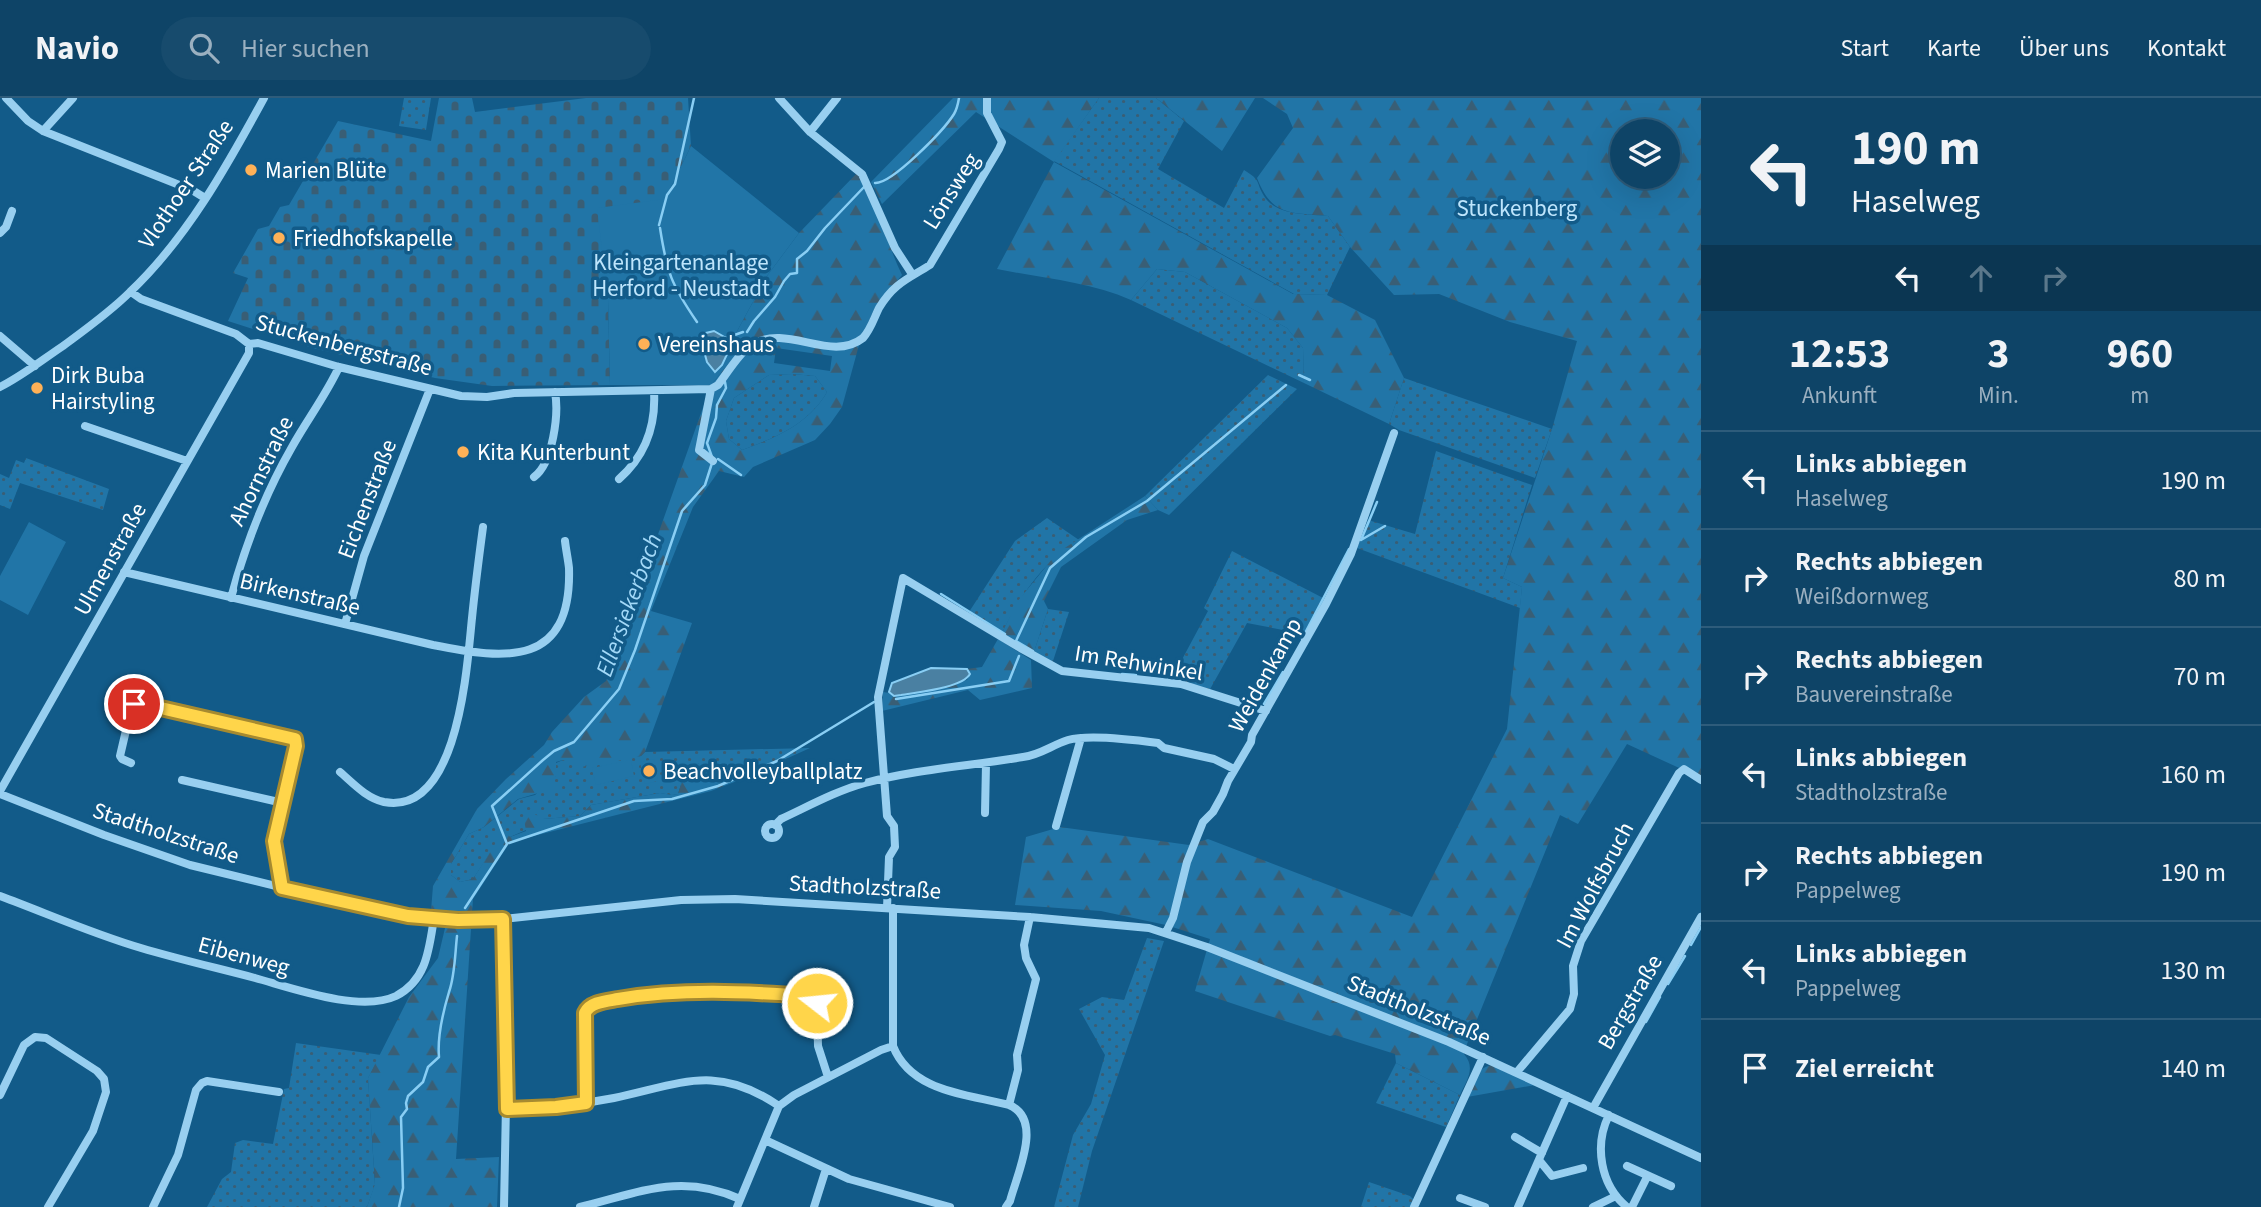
<!DOCTYPE html>
<html lang="de">
<head>
<meta charset="utf-8">
<style>
  :root { --surface:#0e4467; --page:#174b6d; --text:#f1f3f6; --muted:#9bb0c0; --line:#2e5c7b }
  body { margin:0; font-family:"Source Sans 3",sans-serif; background:var(--page); color:var(--text); height:100vh; display:flex; flex-direction:column; font-size:26px; white-space:nowrap }
  * { box-sizing:border-box; margin:0 }
  p { font-size:23px; color:var(--muted) }
  .icon { flex:none; width:38px; height:38px; fill:none; stroke:currentColor; stroke-width:2; stroke-linecap:round; stroke-linejoin:round }
  .map { position:relative; flex:1; overflow:hidden }
  .panel { display:flex; flex-direction:column; background:var(--surface); width:560px }
  .panel>* { flex:none }
  .top-card { background:#0e4467; color:var(--text); overflow:hidden }
  .buttons { position:absolute; left:1610px; top:21px; display:grid; gap:14px }
  .buttons a { display:grid; place-items:center; width:70px; height:70px; border-radius:50%; background:var(--surface); box-shadow:0 7px 28px #0002,0 0 0 2px var(--line); font-size:35px }
  .pin { position:absolute; display:grid; place-items:center; width:60px; height:60px; color:#fff; margin:-30px; border:4px solid #fff; border-radius:50%; box-shadow:0 2px 7px #0007 }
  .me { position:absolute; width:77px; margin:-38px; rotate:286deg; stroke-linejoin:round; filter:drop-shadow(0 0 5px #0008) }
  .turn { display:flex; align-items:center; gap:24px; height:147px; padding:0 35px; font-size:32px }
  .turn .icon { width:91px; height:91px; stroke-width:2.5 }
  .turn b { display:block; font-size:49px; line-height:60px }
  .lanes { display:flex; align-items:center; height:66px; padding:0 35px; background:#0003; justify-content:center; gap:35px; direction:ltr }
  .lanes .off { opacity:.35 }
  .eta { display:flex; justify-content:space-evenly; align-items:center; height:119px; text-align:center }
  .eta b { font-size:42px; font-weight:700; line-height:49px }
  ul { padding:0; list-style:none }
  li { display:flex; align-items:center; gap:21px; height:98px; padding:0 35px; border-top:2px solid var(--line) }
  li div { flex:1 }
  li b { display:block; font-size:26px }
  li em { font-style:normal }
  header { display:flex; align-items:center; gap:42px; box-sizing:border-box; height:98px; padding:0 35px; background:var(--surface); border-bottom:2px solid var(--line) }
  header strong { font-size:33px }
  nav { display:flex; gap:38px; margin-inline-start:auto; font-size:24px }
  .search { width:490px; height:63px; background:var(--page); display:flex; align-items:center; gap:18px; box-sizing:border-box; padding:0 24px; border-radius:38px; color:var(--muted); font-size:26px }
  main { display:flex; flex:1; min-height:0 }
  .map>svg:first-child { display:block }
  .grass { fill:url(#grass-dots) }
  .forest { fill:url(#forest-firs); fill-rule:evenodd }
  .cemetery { fill:url(#cemetery-stones) }
  .garden { fill:#2175a7 }
  .water { fill:#4a80a2; stroke:#89cef4; stroke-width:2 }
  .lines { fill:none; stroke-linecap:round; stroke-linejoin:round }
  .stream { stroke:#89cef4; stroke-width:2.5 }
  .minor { stroke:#98cff0; stroke-width:8 }
  .route-casing { stroke:#a68a30; stroke-width:18 }
  .route { stroke:#ffd54a; stroke-width:12 }
  .poi-dot { fill:#ffb157; stroke:#125b89; stroke-width:2.5 }
  .labels { text-anchor:middle; dominant-baseline:central; stroke-width:7; stroke-linejoin:round; paint-order:stroke }
  .poi-label { font-size:23px; fill:#fff; stroke:#125b89; text-anchor:start }
  .street-label { font-size:23px; fill:#fff; stroke:#125b89 }
  .park-label { font-size:23px; fill:#bee5fc; stroke:#125b89 }
  .water-label { font-size:24px; font-style:italic; fill:#a3d9f8; stroke:#125b89 }
</style>
</head>
<body>
<header>
<strong>Navio</strong>
<div class="search"><svg class="icon" aria-label="search" viewBox="0 0 24 24"><circle cx="10" cy="10" r="6"/><path d="M15 15l6 6"/></svg>Hier suchen</div>
<nav><a>Start</a><a>Karte</a><a>Über uns</a><a>Kontakt</a></nav>
</header>
<main>
<div class="map">
<svg width="1701" height="1109" viewBox="0 0 1701 1109">
  <defs>
    <pattern id="grass-dots" width="8" height="8" patternUnits="userSpaceOnUse" patternTransform="scale(1.75)"><rect width="8" height="8" fill="#2175a7"/><path d="M2 2h.1M6 6h.1" fill="none" stroke="#395e75" stroke-width="1.8" stroke-linecap="round"/></pattern>
    <pattern id="forest-firs" width="22" height="20" patternUnits="userSpaceOnUse" patternTransform="scale(1.75)"><rect width="22" height="20" fill="#2175a7"/><path d="M5 1l3.5 6h-7zM16 11l3.5 6h-7z" fill="#395e75"/></pattern>
    <pattern id="cemetery-stones" width="16" height="16" patternUnits="userSpaceOnUse" patternTransform="scale(1.75)"><rect width="16" height="16" fill="#2175a7"/><path d="M2 7V4a2 2 0 0 1 4 0v3zM10 15v-3a2 2 0 0 1 4 0v3z" fill="#395e75"/></pattern>
  </defs>
  <rect width="100%" height="100%" fill="#125b89"/>
  <path class="grass" d="M404,0H431L426,32L399,28Z
    M1099,0H1156L1184,23L1158,71L1224,110L1244,72C1262,83 1255,83 1264,98C1276,118 1308,116 1328,118L1350,149L1327,197L1294,196L1054,63Z
    M1157,171L1185,174L1287,230L1303,250L1304,285L1131,202Z
    M792,276L815,278L827,294C809,326 775,340 742,352L729,341L726,323L734,300L769,277Z
    M1268,277L1297,291L1169,417L1158,412L1145,398Z
    M1404,280L1552,331L1535,380L1399,332L1389,326Z
    M1436,353L1532,387L1503,480L1522,489L1520,510L1357,450L1368,422L1415,436Z
    M26,360L109,391L103,412L20,385L10,411L0,407V376L9,380L16,362L24,365Z
    M1047,420L1079,442C1042,465 1021,496 1002,535L969,514L1015,443Z
    M1232,453L1325,501L1303,542L1283,532L1247,525L1209,593L1171,582L1208,513L1204,510Z
    M1048,511L1069,514L1052,566L1033,557Z
    M810,650L737,683L730,674L706,677L698,665L687,667L678,696L672,697L660,695L591,707L580,718L543,721L526,732L510,739L499,733L498,743L473,781L460,784L451,777V766L469,736L484,729L519,701L535,697L556,678V665L563,662L603,663L641,658L645,654Z
    M1147,840L1164,843L1092,1053L1078,1109H1054L1073,1037L1091,1006L1105,957L1079,911L1102,899L1124,902Z
    M296,945L381,957L368,980L375,1087L367,1109H207L222,1081L231,1074L235,1045L243,1042L273,1046L284,991L289,990Z
    M1396,965L1460,997L1446,1029L1376,1005Z
    M1369,1084L1410,1098L1414,1102L1411,1109H1361Z"/>
  <path class="forest" d="M953,0H1099L1054,64L1293,196L1327,197L1375,222L1404,280L1389,326L1304,285L1303,250L1287,230L1185,174L1157,171L1131,202C1090,184 1041,180 997,171L1054,64L976,14L882,106L871,84Z
    M1156,0H1255L1222,53Z
    M1263,0H1701V680L1627,646L1578,726L1560,717L1467,946L1464,956C1476,970 1467,982 1460,997L1396,965L1395,956L1335,937L1330,938L1195,893L1210,841L1166,827L1101,813L1015,807L1026,739L1060,729L1189,747L1208,741L1412,819L1507,631L1522,489L1503,480L1552,331L1577,243L1510,224L1439,196L1394,197L1350,149L1328,118C1291,114 1272,119 1257,80L1293,30L1287,16ZM1622,33H1668V79H1622Z
    M857,75C878,105 886,144 902,177L874,211L859,247L842,309L830,326L815,342L753,369L744,379L719,373L693,409L651,513L692,525L645,654L641,658L608,665L602,663L579,670L563,662L556,664V678L552,691L518,701L484,729L469,736L451,766V777L460,784L473,781L497,743L498,733L502,731L510,739L526,733L524,721L533,715L543,721L580,718L591,707L660,695L672,697L678,696L687,667L698,665L706,677L731,674L737,683L711,693L510,744L473,801L472,815L431,813L433,788L477,711L506,681L544,647L552,634L584,599L606,583L711,287L735,258V237L767,178L799,135ZM776,250L832,258L830,273L774,265ZM792,276L815,278L827,294C809,326 775,340 742,352L729,341L726,323L734,300L769,277Z
    M1145,398L1158,412L1127,422L1061,469L1044,503L1048,511L1033,557L1002,535L1017,504L1057,455Z
    M998,541L1031,562L1032,590L980,602L968,592L882,613L883,594L901,597L967,582L970,576L967,571L982,569Z
    M445,830L471,831L456,1061L499,1059L497,1109H367L375,1086L368,980L409,899L438,860Z
    M1493,967L1535,987L1467,999C1473,986 1477,968 1493,967Z"/>
  <path class="cemetery" d="M439,0H472L475,14L586,0H688L691,48L665,101L608,202L610,287L492,288L435,280L313,250L228,223L248,180L233,175L258,131L269,128L280,109L289,107L338,23L431,43Z"/>
  <path class="garden" d="M691,48L799,135L767,178L735,237V258L711,287H610L608,202L597,110L665,101Z
    M29,424L66,444L28,517L0,502V478Z
    M654,661L658,683L645,686L640,664Z
    M631,662L634,678L596,687L592,670Z"/>
  <path class="water" d="M714,233L726,240L730,250L722,267L715,274L707,264L701,242L706,235Z
    M931,570L967,571L970,576C962,590 918,594 901,597L894,598L889,594L892,585Z"/>
  <g class="lines">
    <path class="stream" d="M875,85C892,86 944,32 954,16C957,11 958,6 959,0
      M659,127L667,97L675,86L694,0
      M660,130C667,175 671,186 697,224
      M747,234L754,223L775,199L784,183L790,176L797,175V161L807,153L825,130L864,89
      M726,240L743,234
      M1299,277L1310,282
      M712,359L707,345L716,320L717,307L726,290L725,284
      M718,361L741,377
      M1361,442L1377,404
      M1361,442L1385,428
      M941,496L1005,536
      M1302,541L1349,451
      M1033,553L1016,543L1050,470L1086,439L1147,403L1286,287
      M1122,576L1136,577
      M896,601L1009,583L1019,558
      M1264,606L1283,574
      M509,745L634,703L672,701L718,688L777,663L874,604
      M465,810L507,746L492,708L543,662L554,653L574,644L619,591L635,552L682,413L705,387L712,365
      M1691,847L1701,829
      M1668,886L1685,858
      M1646,924L1660,899
      M399,1109L403,1090L401,1019L407,1011L406,1005L408,998L423,984L428,969L439,959C437,937 443,914 449,894C455,877 455,856 457,838"/>
    <path class="minor" d="M6,0L28,23L43,33L192,92L205,100
      M779,0L810,34L862,76L895,150L912,176
      M43,33L73,0
      M810,34L837,0
      M0,135L6,129L12,113
      M131,194L141,201L236,236L249,246L258,245L339,269L461,298L487,299L514,295L711,291L718,287C728,274 739,255 753,246C788,226 831,265 863,240C871,231 874,220 879,210C894,185 908,181 930,167L999,51L1002,44L987,15V0
      M0,238L35,268
      M0,289C22,278 42,262 63,248C86,231 110,214 130,194C187,140 227,68 264,0
      M711,291L699,352L713,363
      M85,328L187,363
      M534,379C553,365 559,316 555,294
      M619,381C645,358 656,327 654,293
      M124,474L433,547C507,562 572,569 569,470C568,461 566,452 565,443
      M231,500C245,448 265,396 292,349C307,322 326,297 339,269
      M345,526L364,458L430,291
      M131,665L122,661L120,658L131,611L136,605L295,641L296,648L274,743L282,790
      M340,674C353,685 366,700 384,704C459,718 467,567 472,520C475,490 479,459 483,429
      M182,682L283,705
      M0,693L249,255V246
      M0,696L104,737L190,767L373,812L416,819L458,822L503,821L681,802L735,801L1030,819L1149,830L1207,849L1449,944L1701,1060
      M985,715L986,666
      M765 733a7 7 0 1 1 14 0a7 7 0 1 1-14 0Z
      M775,727L781,721C809,708 836,693 865,685C917,671 970,668 1023,659C1040,657 1052,647 1068,642C1089,636 1136,642 1158,645L1164,650L1214,661L1234,671
      M1056,728L1081,640
      M0,798C46,815 93,836 141,850C178,861 217,870 255,880C292,890 360,915 396,898C427,882 429,851 434,820
      M887,810L889,759L895,749L894,728L887,718L878,599L903,480L1022,551L1062,573L1181,586L1266,613
      M503,821L507,955L504,1109
      M1166,834L1173,820L1187,764L1203,724L1213,714L1223,696L1228,683L1251,644L1252,637L1326,506L1351,456L1394,335
      M893,948C911,994 967,996 1009,1007C1044,1021 1017,1076 1010,1103L1006,1109
      M1517,974L1570,911L1574,896L1573,868L1581,843L1679,675L1684,671L1701,682
      M0,997L24,947L35,939L46,940L97,973L104,981L106,994L93,1033L48,1109
      M586,1005L585,915L587,910C599,903 615,902 629,899C689,888 751,894 812,898L816,901L817,905L818,948L828,979
      M1009,1007L1018,972L1017,957L1036,881L1026,860L1024,847L1030,819
      M1593,1010L1701,819
      M507,1011C543,1011 578,1007 614,1000C681,986 716,965 779,1008
      M1609,1017C1594,1047 1600,1087 1627,1109
      M1515,1039L1542,1055
      M765,1042L849,1081L950,1109
      M1539,1062L1552,1078L1583,1070
      M1627,1068L1671,1088
      M1460,1100L1485,1109
      M153,1109L178,1057L196,992L202,985L207,983L279,994
      M580,1109C639,1095 680,1074 740,1101
      M737,1109L779,1008L794,997L881,952L893,948V810
      M814,1109L826,1071
      M1414,1109L1483,959
      M1518,1109L1567,998
      M1593,1109L1616,1098
      M1632,1109L1647,1079"/>
  </g>
  <g class="lines">
    <g class="route-casing">
      <path id="route" d="M134,606L139,605L295,641L296,648L274,743L282,790L408,818L458,822L503,821L507,1011L556,1009L586,1005L585,915C590,904 607,903 618,901C683,890 746,894 812,898L816,901L817,905"/>
    </g>
    <use href="#route" class="route"/>
  </g>
  <g class="poi-dot">
    <circle cx="251" cy="72" r="7"/>
    <circle cx="279" cy="140" r="7"/>
    <circle cx="644" cy="246" r="7"/>
    <circle cx="37" cy="290" r="7"/>
    <circle cx="463" cy="354" r="7"/>
    <circle cx="649" cy="673" r="7"/>
  </g>
  <g class="labels">
    <g class="poi-label">
      <text x="265" y="72">Marien Blüte</text>
      <text x="293" y="140">Friedhofskapelle</text>
      <text x="658" y="246">Vereinshaus</text>
      <text x="51" y="277">Dirk Buba<tspan x="51" dy="26">Hairstyling</tspan></text>
      <text x="477" y="354">Kita Kunterbunt</text>
      <text x="663" y="673">Beachvolleyballplatz</text>
    </g>
    <g class="street-label">
      <text transform="translate(186 86) rotate(-56)">Vlothoer Straße</text>
      <text transform="translate(951 93) rotate(-58)">Lönsweg</text>
      <text transform="translate(344 247) rotate(15)">Stuckenbergstraße</text>
      <text transform="translate(261 373) rotate(-64)">Ahornstraße</text>
      <text transform="translate(367 401) rotate(-69)">Eichenstraße</text>
      <text transform="translate(110 461) rotate(-61)">Ulmenstraße</text>
      <text transform="translate(300 496) rotate(13)">Birkenstraße</text>
      <text transform="translate(1139 565) rotate(9)">Im Rehwinkel</text>
      <text transform="translate(1265 577) rotate(-61)">Weidenkamp</text>
      <text transform="translate(166 735) rotate(18)">Stadtholzstraße</text>
      <text transform="translate(1595 787) rotate(-62)">Im Wolfsbruch</text>
      <text transform="translate(865 789) rotate(3)">Stadtholzstraße</text>
      <text transform="translate(244 858) rotate(15)">Eibenweg</text>
      <text transform="translate(1630 904) rotate(-60)">Bergstraße</text>
      <text transform="translate(1419 912) rotate(22)">Stadtholzstraße</text>
    </g>
    <g class="park-label">
      <text x="1517" y="110">Stuckenberg</text>
      <text x="681" y="164">Kleingartenanlage<tspan x="681" dy="26">Herford - Neustadt</tspan></text>
    </g>
    <g class="water-label">
      <text transform="translate(629 507) rotate(-70)">Ellersiekerbach</text>
    </g>
  </g>
</svg>
<div class="buttons">
<a><svg class="icon" aria-label="layers" viewBox="0 0 24 24"><path d="M12 4l9 5-9 5-9-5zM3 14l9 5 9-5"/></svg></a>
</div>
<div class="pin" style="left:134px;top:606px;background:#d93025"><svg class="icon" aria-label="arrive" viewBox="0 0 24 24"><path d="M6 21V4h12l-3 4 3 4H6"/></svg></div>
<svg class="me" style="left:817px;top:905px" viewBox="-20 -20 40 40"><circle r="17" fill="#ffd54a" stroke="#fff" stroke-width="3"/><path d="M0-11L8 9 0 5-8 9z" fill="#fff"/></svg>
</div>
<section class="panel">
<div class="top-card">
<div class="turn"><svg class="icon" aria-label="left" viewBox="0 0 24 24"><path d="M17 20v-9H6M10 6l-5 5 5 5"/></svg><div><b>190 m</b>Haselweg</div></div>
<div class="lanes"><svg class="icon" aria-label="left" viewBox="0 0 24 24"><path d="M17 20v-9H6M10 6l-5 5 5 5"/></svg><svg class="icon off" aria-label="ahead" viewBox="0 0 24 24"><path d="M12 20V5M6 11l6-6 6 6"/></svg><svg class="icon off" aria-label="right" viewBox="0 0 24 24"><path d="M7 20v-9h11M14 6l5 5-5 5"/></svg></div>
</div>
<div class="eta">
<div><b>12:53</b><p>Ankunft</p></div>
<div><b>3</b><p>Min.</p></div>
<div><b>960</b><p>m</p></div>
</div>
<ul>
<li><svg class="icon" aria-label="left" viewBox="0 0 24 24"><path d="M17 20v-9H6M10 6l-5 5 5 5"/></svg><div><b>Links abbiegen</b><p>Haselweg</p></div><em>190 m</em></li>
<li><svg class="icon" aria-label="right" viewBox="0 0 24 24"><path d="M7 20v-9h11M14 6l5 5-5 5"/></svg><div><b>Rechts abbiegen</b><p>Weißdornweg</p></div><em>80 m</em></li>
<li><svg class="icon" aria-label="right" viewBox="0 0 24 24"><path d="M7 20v-9h11M14 6l5 5-5 5"/></svg><div><b>Rechts abbiegen</b><p>Bauvereinstraße</p></div><em>70 m</em></li>
<li><svg class="icon" aria-label="left" viewBox="0 0 24 24"><path d="M17 20v-9H6M10 6l-5 5 5 5"/></svg><div><b>Links abbiegen</b><p>Stadtholzstraße</p></div><em>160 m</em></li>
<li><svg class="icon" aria-label="right" viewBox="0 0 24 24"><path d="M7 20v-9h11M14 6l5 5-5 5"/></svg><div><b>Rechts abbiegen</b><p>Pappelweg</p></div><em>190 m</em></li>
<li><svg class="icon" aria-label="left" viewBox="0 0 24 24"><path d="M17 20v-9H6M10 6l-5 5 5 5"/></svg><div><b>Links abbiegen</b><p>Pappelweg</p></div><em>130 m</em></li>
<li><svg class="icon" aria-label="arrive" viewBox="0 0 24 24"><path d="M6 21V4h12l-3 4 3 4H6"/></svg><div><b>Ziel erreicht</b></div><em>140 m</em></li>
</ul>
</section>
</main>
</body>
</html>
